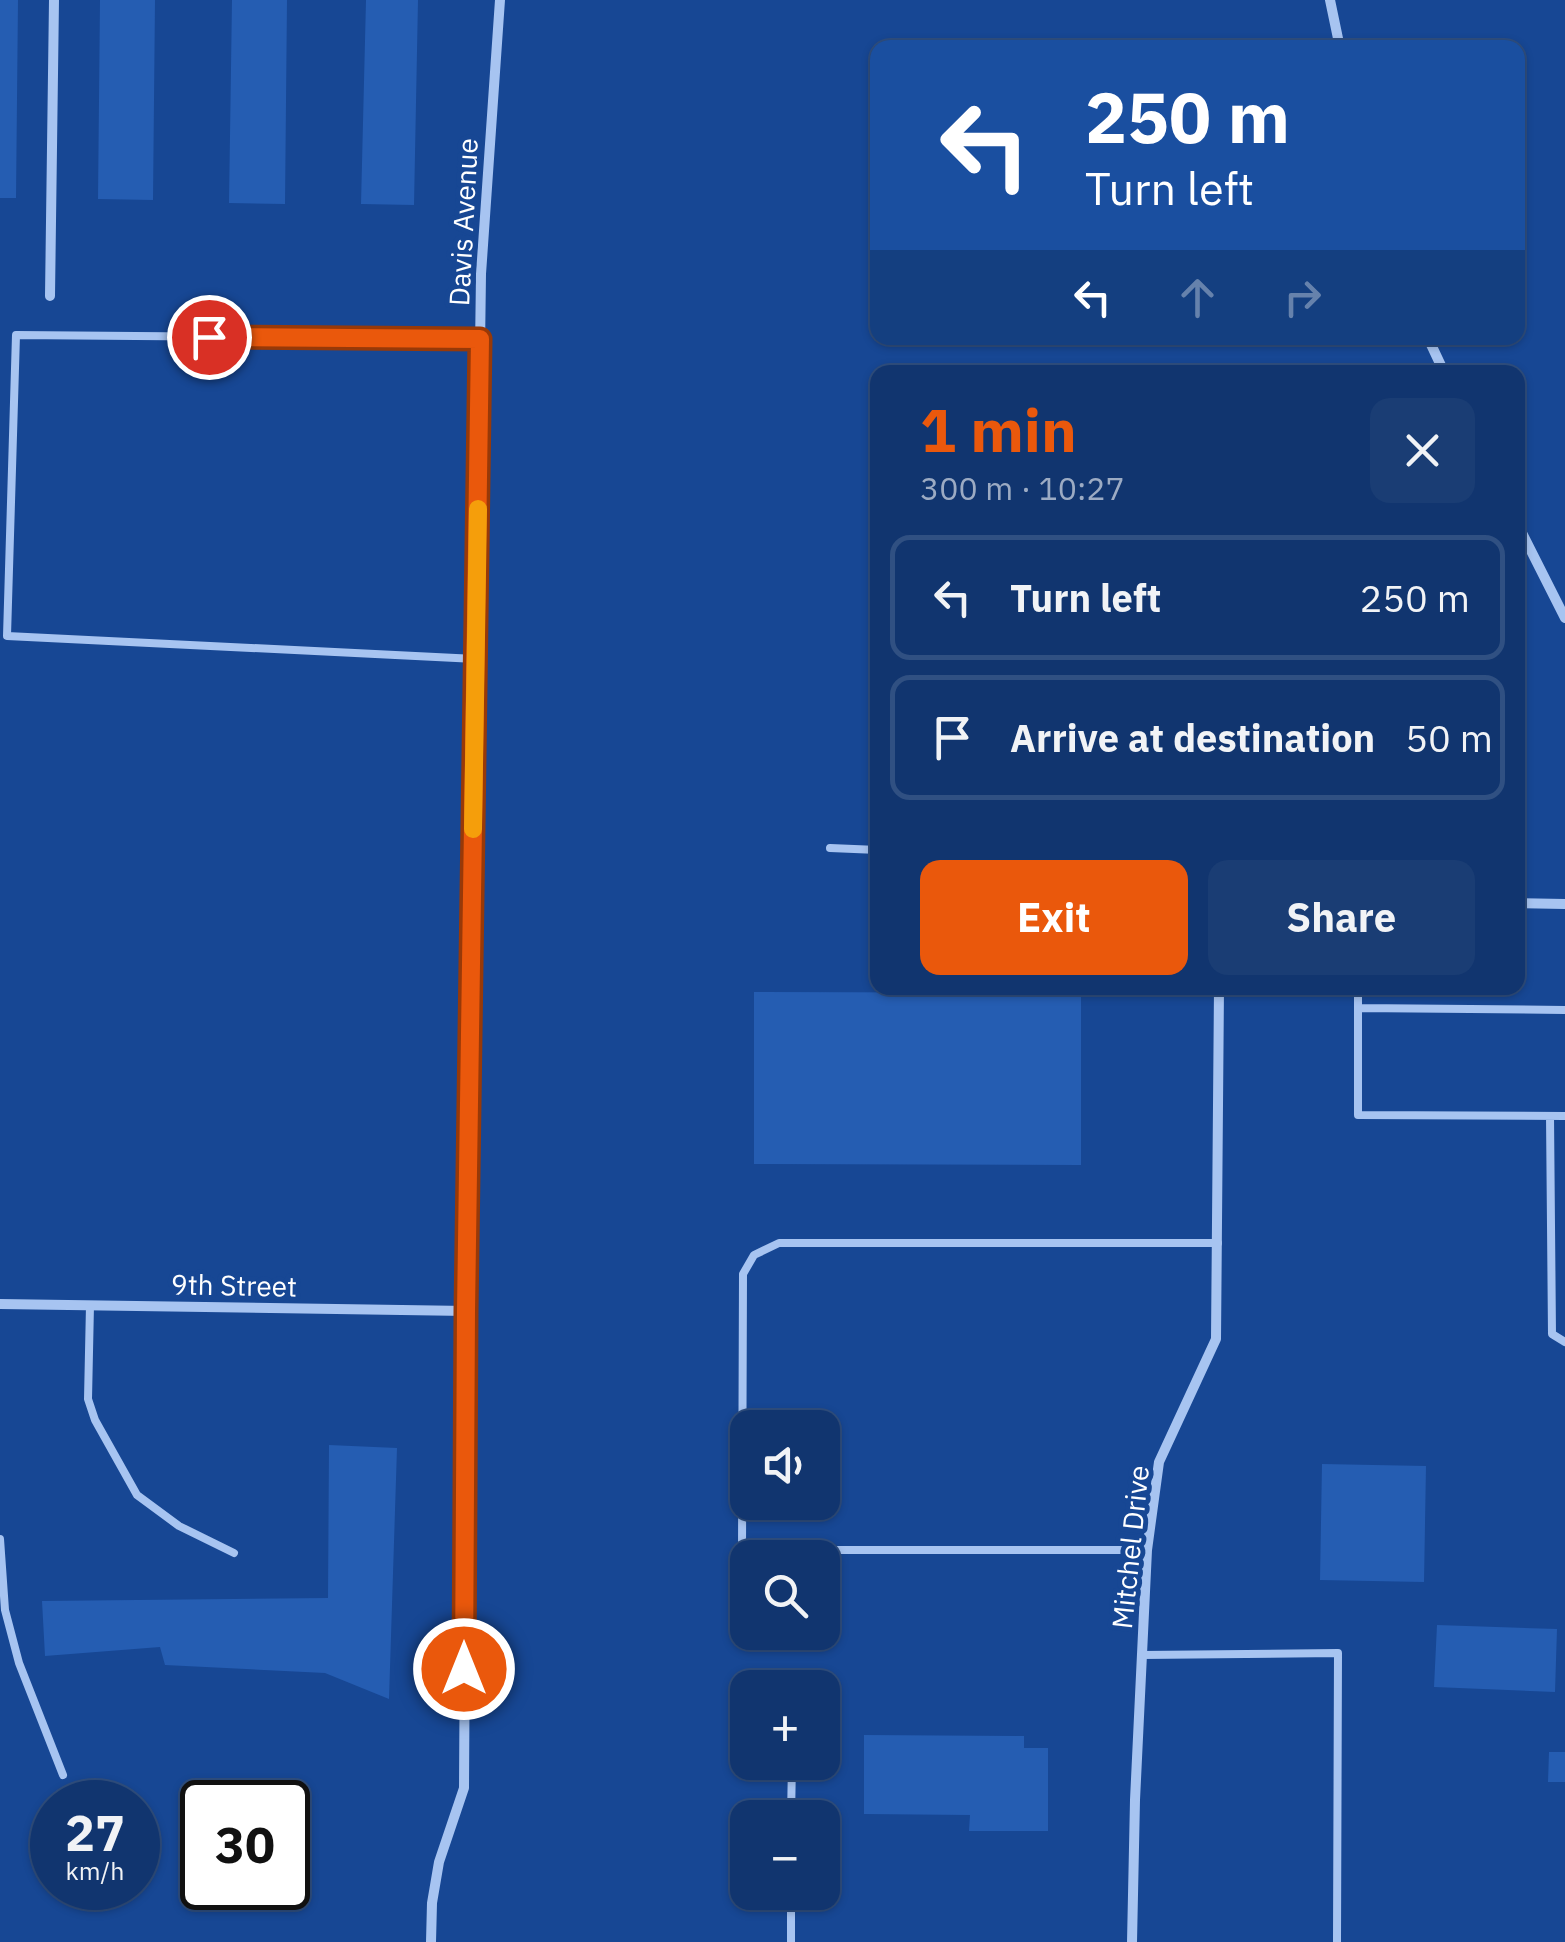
<!DOCTYPE html>
<html lang="en">
<head>
<meta charset="utf-8">
<style>
  :root { --surface:#11356f; --page:#1a3d74; --text:#f1f3f6; --muted:#9cabc3; --line:#305082; --accent:#ea580c }
  body { margin:0; font-family:"IBM Plex Sans",sans-serif; background:var(--page); color:var(--text); height:100vh; display:flex; flex-direction:column; font-size:38px; white-space:nowrap }
  * { box-sizing:border-box; margin:0 }
  p { font-size:32px; color:var(--muted) }
  .icon { flex:none; width:55px; height:55px; fill:none; stroke:currentColor; stroke-width:2; stroke-linecap:round; stroke-linejoin:round }
  .map { position:relative; flex:1; overflow:hidden }
  .side { position:absolute; left:870px; top:365px; width:655px; height:630px; display:flex; flex-direction:column; background:var(--surface); border-radius:20px; box-shadow:0 2px 8px #0004,0 0 0 2px var(--line) }
  .side>* { flex:none }
  .banner { position:absolute; left:870px; top:40px; width:655px; height:305px; border-radius:20px; box-shadow:0 2px 8px #0004,0 0 0 2px var(--line); background:#1a4fa0; color:#fff; overflow:hidden }
  .fabs { position:absolute; left:730px; top:1410px; display:grid; gap:20px }
  .fabs a { display:grid; place-items:center; width:110px; height:110px; border-radius:20px; background:var(--surface); box-shadow:0 2px 8px #0004,0 0 0 2px var(--line); font-size:50px }
  .speed { position:absolute; left:30px; top:1780px; display:flex; gap:20px; font-size:50px; font-weight:700; text-align:center }
  .speed>* { display:grid; place-content:center; width:130px; height:130px; border-radius:50%; background:var(--surface); box-shadow:0 2px 8px #0004,0 0 0 2px var(--line); line-height:1 }
  .speed small { font-size:25px; font-weight:400 }
  .speed .limit { border:5px solid #111; border-radius:15px; background:#fff; color:#111 }
  .pin { position:absolute; display:grid; place-items:center; width:85px; height:85px; color:#fff; margin:-42px; border:5px solid #fff; border-radius:50%; box-shadow:0 2px 10px #0007 }
  .me { position:absolute; width:110px; margin:-55px; rotate:0deg; stroke-linejoin:round; filter:drop-shadow(0 0 8px #0008) }
  .turn { display:flex; align-items:center; gap:35px; height:210px; padding:0 50px; font-size:45px }
  .turn .icon { width:130px; height:130px; stroke-width:2.5 }
  .turn b { display:block; font-size:70px; line-height:85px }
  .lanes { display:flex; align-items:center; height:95px; padding:0 50px; background:#0003; justify-content:center; gap:50px; direction:ltr }
  .lanes .off { opacity:.35 }
  .round { display:grid; place-items:center; flex:none; width:105px; height:105px; border-radius:20px; background:var(--page) }
  .summary { display:flex; align-items:center; justify-content:space-between; height:170px; padding:0 50px }
  h1 { font-size:60px; font-weight:700; line-height:75px; color:var(--accent) }
  .action { display:flex; gap:20px; margin-top:auto; padding:20px 50px }
  .action a { flex:1; height:115px; border-radius:20px; background:var(--accent); color:#fff; font-size:40px; font-weight:700; line-height:115px; text-align:center }
  .action a+a { background:var(--page); color:var(--text) }
  ul { padding:0; list-style:none }
  li { display:flex; align-items:center; gap:30px; height:125px; margin:0 20px 15px; padding:0 30px; border:5px solid var(--line); border-radius:20px }
  li div { flex:1 }
  li b { display:block; font-size:38px }
  li em { font-style:normal }
  .map>svg:first-child { display:block }
  .building { fill:#255db2 }
  .lines { fill:none; stroke-linecap:round; stroke-linejoin:round }
  .lane { stroke:#a7c4f1; stroke-width:8 }
  .street { stroke:#a7c4f1; stroke-width:10 }
  .route-casing { stroke:#983908; stroke-width:25 }
  .route { stroke:#ea580c; stroke-width:18 }
  .slow { stroke:#f59e0b; stroke-width:18 }
  .labels { text-anchor:middle; dominant-baseline:central; stroke-width:10; stroke-linejoin:round; paint-order:stroke }
  .street-label { font-size:28px; fill:#fff; stroke:#174794 }
</style>
</head>
<body>
<div class="map">
<svg width="1565" height="1942" viewBox="0 0 1565 1942">
  <rect width="100%" height="100%" fill="#174794"/>
  <path class="building" d="M0,0H18L16,198H0Z
    M100,0H155L153,200L98,199Z
    M232,0H287L285,204L229,203Z
    M366,0H418L414,205L361,204Z
    M754,992L1081,993V1165L754,1164Z
    M329,1445L397,1448L389,1699L325,1673L165,1665L160,1647L45,1656L42,1601L328,1598Z
    M1322,1464L1426,1466L1424,1582L1320,1580Z
    M1437,1625L1557,1629L1555,1692L1434,1687Z
    M864,1735L1024,1736V1748H1048V1831H969L970,1815L864,1814Z
    M1549,1752H1565V1782H1548Z"/>
  <g class="lines">
    <path class="lane" d="M476,659L7,636L16,335L480,339
      M830,848L878,850
      M1358,988V1115L1565,1116
      M1358,1008L1565,1010
      M1550,1116L1552,1334L1565,1342
      M90,1305L88,1399L95,1420L137,1495L179,1526L234,1553
      M0,1539L5,1610L19,1663L63,1775
      M1147,1550H742L743,1274L754,1255L779,1243H1218
      M1142,1655L1338,1653L1337,1942
      M791,1818L792,1762
      M791,1942V1892"/>
    <path class="street" d="M1330,0L1340,48
      M50,296L54,0
      M1428,338L1444,372
      M1518,525L1565,618
      M1518,903L1565,904
      M0,1304L467,1311
      M431,1942L432,1903L439,1862L464,1788L467,1311L481,274L500,0
      M1132,1942L1135,1800L1147,1550L1159,1462L1216,1339L1219,988"/>
  </g>
  <g class="lines">
    <g class="route-casing">
      <path id="route" d="M209,337L480,339L466,1311L464,1669"/>
    </g>
    <use href="#route" class="route"/>
    <path class="slow" d="M473,829L478,509"/>
  </g>
  <g class="labels">
    <g class="street-label">
      <text transform="translate(463 222) rotate(-87)">Davis Avenue</text>
      <text transform="translate(234 1285) rotate(1)">9th Street</text>
      <text transform="translate(1130 1547) rotate(-84)">Mitchel Drive</text>
    </g>
  </g>
</svg>
<div class="fabs">
<a><svg class="icon" aria-label="sound" viewBox="0 0 24 24"><path d="M4 9h4l5-4v14l-5-4H4zM17 9q2 3 0 6"/></svg></a>
<a><svg class="icon" aria-label="search" viewBox="0 0 24 24"><circle cx="10" cy="10" r="6"/><path d="M15 15l6 6"/></svg></a>
<a>+</a>
<a>−</a>
</div>
<div class="speed"><div>27<small>km/h</small></div><div class="limit">30</div></div>
<div class="pin" style="left:209px;top:337px;background:#d93025"><svg class="icon" aria-label="arrive" viewBox="0 0 24 24"><path d="M6 21V4h12l-3 4 3 4H6"/></svg></div>
<svg class="me" style="left:464px;top:1669px" viewBox="-20 -20 40 40"><circle r="17" fill="#ea580c" stroke="#fff" stroke-width="3"/><path d="M0-11L8 9 0 5-8 9z" fill="#fff"/></svg>
<div class="banner">
<div class="turn"><svg class="icon" aria-label="left" viewBox="0 0 24 24"><path d="M17 20v-9H6M10 6l-5 5 5 5"/></svg><div><b>250 m</b>Turn left</div></div>
<div class="lanes"><svg class="icon" aria-label="left" viewBox="0 0 24 24"><path d="M17 20v-9H6M10 6l-5 5 5 5"/></svg><svg class="icon off" aria-label="ahead" viewBox="0 0 24 24"><path d="M12 20V5M6 11l6-6 6 6"/></svg><svg class="icon off" aria-label="right" viewBox="0 0 24 24"><path d="M7 20v-9h11M14 6l5 5-5 5"/></svg></div>
</div>
<section class="side">
<div class="summary"><div><h1>1 min</h1><p>300 m · 10:27</p></div><a class="round"><svg class="icon" aria-label="close" viewBox="0 0 24 24"><path d="M6 6l12 12M18 6L6 18"/></svg></a></div>
<ul>
<li><svg class="icon" aria-label="left" viewBox="0 0 24 24"><path d="M17 20v-9H6M10 6l-5 5 5 5"/></svg><div><b>Turn left</b></div><em>250 m</em></li>
<li><svg class="icon" aria-label="arrive" viewBox="0 0 24 24"><path d="M6 21V4h12l-3 4 3 4H6"/></svg><div><b>Arrive at destination</b></div><em>50 m</em></li>
</ul>
<div class="action"><a>Exit</a><a>Share</a></div>
</section>
</div>
</body>
</html>
